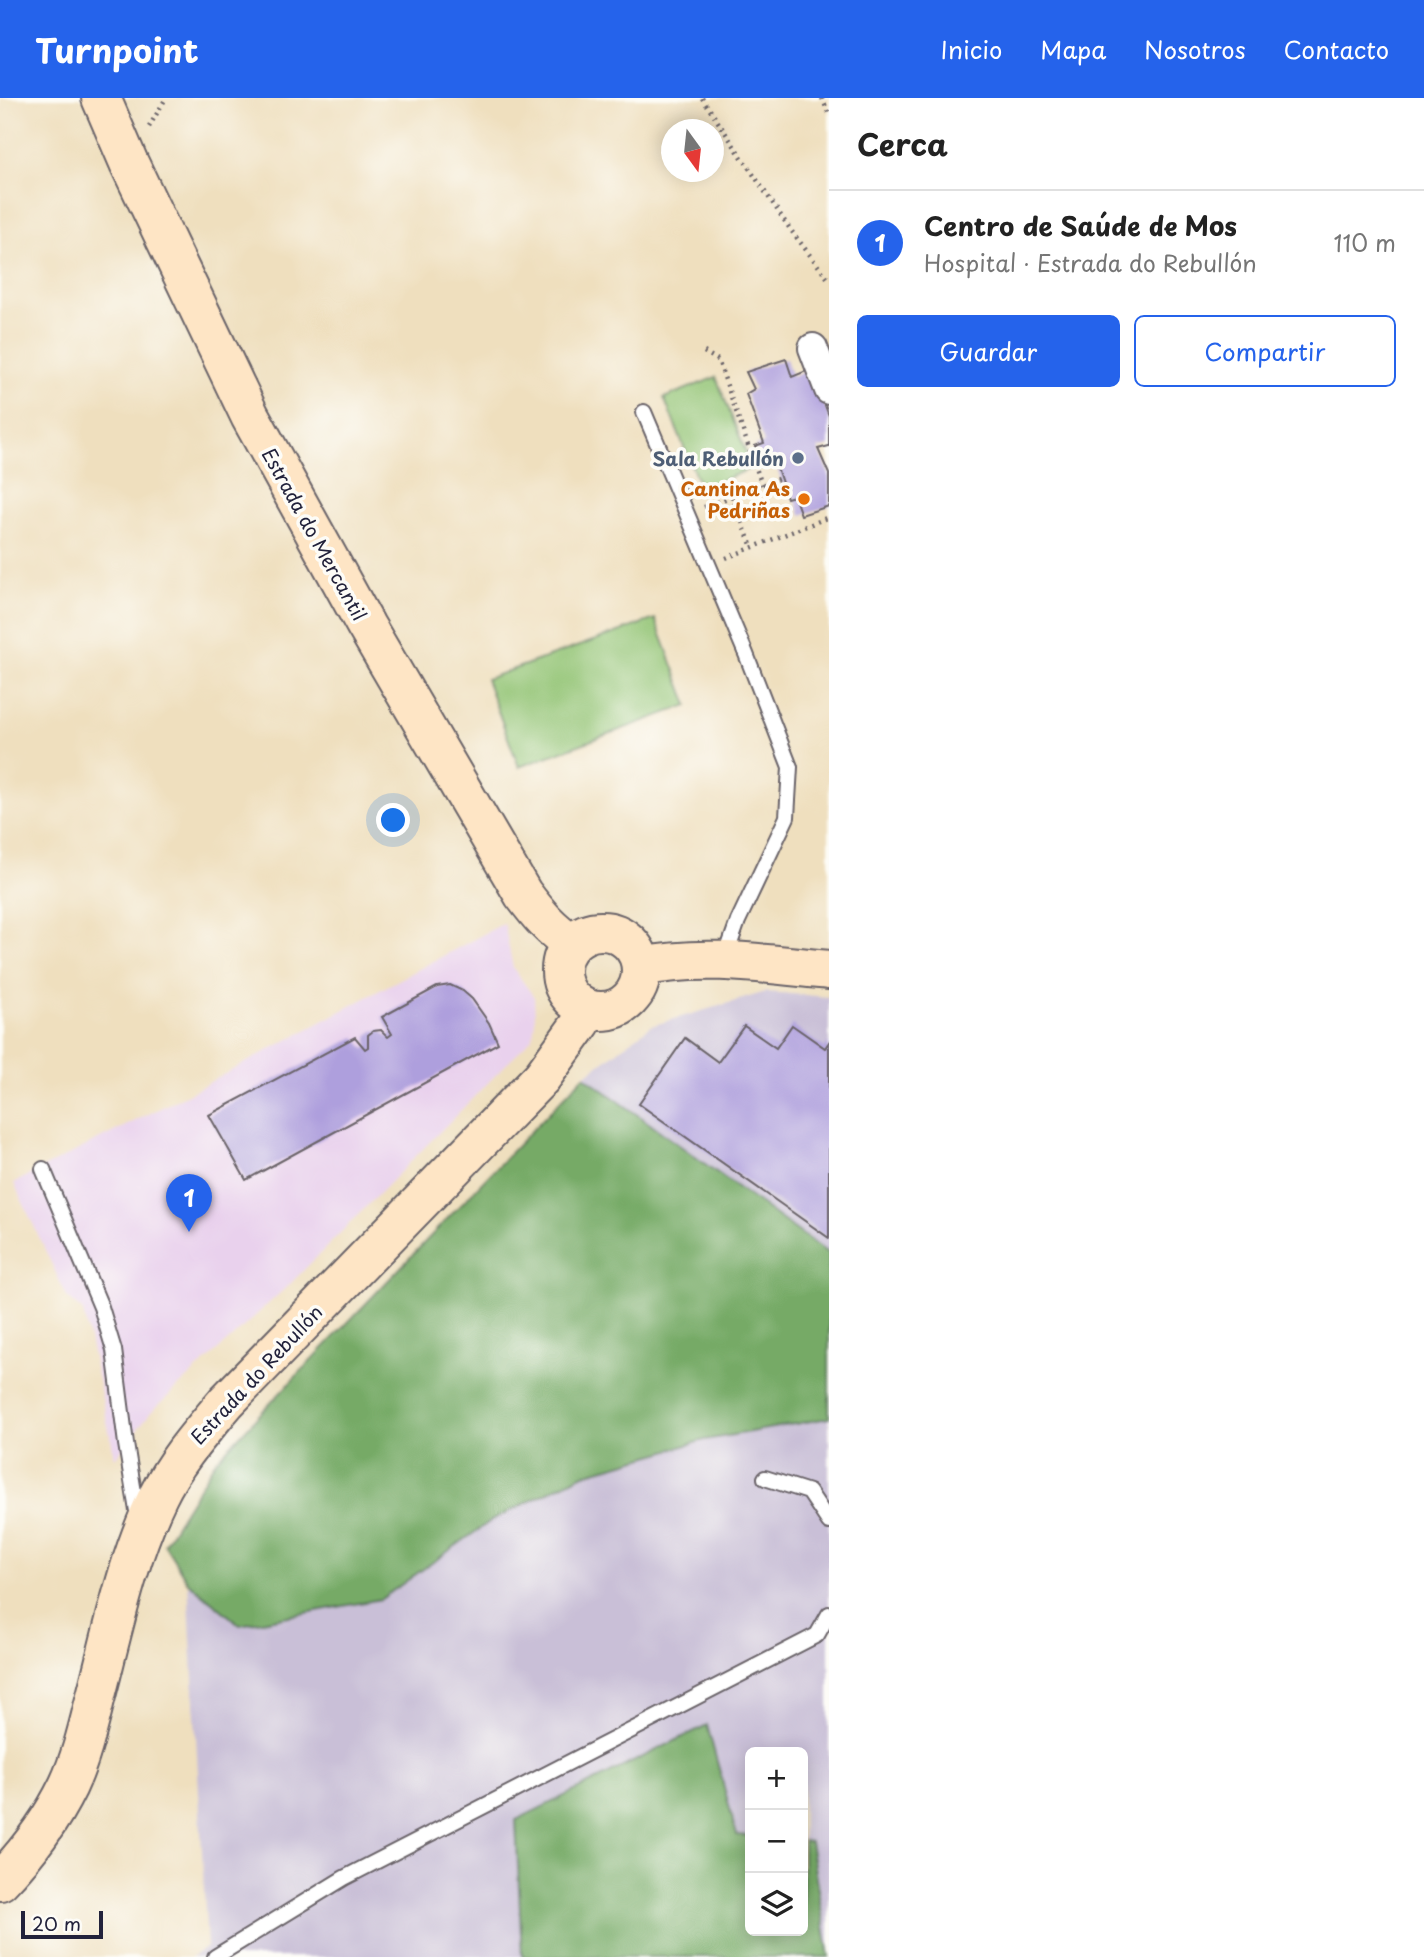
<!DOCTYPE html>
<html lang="es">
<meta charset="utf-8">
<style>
:root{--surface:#fff;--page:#f2f2f2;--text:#222;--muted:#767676;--line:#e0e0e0;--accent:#2563eb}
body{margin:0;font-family:"Playpen Sans",sans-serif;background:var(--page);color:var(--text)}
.controls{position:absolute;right:21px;bottom:21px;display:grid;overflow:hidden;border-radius:10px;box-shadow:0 4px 18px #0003}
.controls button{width:63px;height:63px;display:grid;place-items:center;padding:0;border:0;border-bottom:2px solid var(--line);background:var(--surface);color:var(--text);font:35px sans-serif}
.compass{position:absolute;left:661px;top:21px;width:63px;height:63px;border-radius:50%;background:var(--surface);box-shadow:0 4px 18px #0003;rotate:165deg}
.scale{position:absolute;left:21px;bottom:18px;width:82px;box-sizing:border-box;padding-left:7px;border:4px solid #22223b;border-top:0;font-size:19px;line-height:24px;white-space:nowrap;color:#22223b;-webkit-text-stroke:5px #fdfcf7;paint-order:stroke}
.you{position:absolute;left:394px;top:723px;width:24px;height:24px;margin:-18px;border:5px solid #fff;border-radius:50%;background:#1a73e8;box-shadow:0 0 0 10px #1a73e833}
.badge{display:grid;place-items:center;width:46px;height:46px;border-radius:50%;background:var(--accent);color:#fff;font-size:23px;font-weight:700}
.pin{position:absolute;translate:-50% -58px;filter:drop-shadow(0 2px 4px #0008)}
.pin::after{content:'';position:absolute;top:37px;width:24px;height:21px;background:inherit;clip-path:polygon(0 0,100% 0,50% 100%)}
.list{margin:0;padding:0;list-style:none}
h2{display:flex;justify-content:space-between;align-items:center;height:91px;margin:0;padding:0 28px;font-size:30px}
h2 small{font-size:23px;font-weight:400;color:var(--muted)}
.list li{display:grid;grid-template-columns:46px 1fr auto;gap:21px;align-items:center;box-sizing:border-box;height:105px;padding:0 28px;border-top:2px solid var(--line)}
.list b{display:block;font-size:26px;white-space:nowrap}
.list p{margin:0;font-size:23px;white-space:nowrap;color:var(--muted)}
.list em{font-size:23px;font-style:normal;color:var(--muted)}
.actions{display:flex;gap:14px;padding:21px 28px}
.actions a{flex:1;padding:16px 0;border:2px solid var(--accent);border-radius:10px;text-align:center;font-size:24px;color:var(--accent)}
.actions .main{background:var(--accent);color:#fff}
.icon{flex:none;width:38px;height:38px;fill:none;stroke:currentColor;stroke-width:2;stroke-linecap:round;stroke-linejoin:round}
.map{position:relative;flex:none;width:829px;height:1859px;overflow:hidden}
header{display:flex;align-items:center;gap:42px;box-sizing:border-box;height:98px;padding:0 35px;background:var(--accent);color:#fff}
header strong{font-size:33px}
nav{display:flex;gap:38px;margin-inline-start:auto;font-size:24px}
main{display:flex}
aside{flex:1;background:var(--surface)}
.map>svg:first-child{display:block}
.built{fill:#e9d1ed}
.industrial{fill:#c9bfd7;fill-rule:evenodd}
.green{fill:#93c474;stroke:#5a7358;stroke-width:2}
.forest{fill:#76aa66;stroke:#4c6650;stroke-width:2}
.building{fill:#ae9fdd}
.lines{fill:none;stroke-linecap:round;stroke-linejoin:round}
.lane-casing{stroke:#6a6469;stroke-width:18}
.street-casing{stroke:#6a6469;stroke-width:32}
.secondary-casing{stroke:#6a6469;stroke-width:42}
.path{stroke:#6a6469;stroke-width:4.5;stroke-dasharray:2 5;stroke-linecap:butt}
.lane{stroke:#fff;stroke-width:14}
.street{stroke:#fff;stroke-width:28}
.secondary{stroke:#fee5c5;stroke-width:38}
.service-dot{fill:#5c6f8a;stroke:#fdfcf7;stroke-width:2.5}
.food-dot{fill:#e8710a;stroke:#fdfcf7;stroke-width:2.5}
.labels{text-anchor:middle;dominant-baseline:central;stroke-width:7;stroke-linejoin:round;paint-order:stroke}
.service-label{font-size:19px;font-weight:bold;fill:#4e5e75;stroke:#fdfcf7;text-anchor:end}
.food-label{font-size:19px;font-weight:bold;fill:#c56008;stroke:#fdfcf7;text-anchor:end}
.street-label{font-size:19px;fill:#22223b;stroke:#fdfcf7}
</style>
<header>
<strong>Turnpoint</strong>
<nav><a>Inicio</a><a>Mapa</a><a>Nosotros</a><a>Contacto</a></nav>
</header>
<main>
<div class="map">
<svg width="829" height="1859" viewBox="0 0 829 1859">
<rect width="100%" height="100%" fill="#fdfcf7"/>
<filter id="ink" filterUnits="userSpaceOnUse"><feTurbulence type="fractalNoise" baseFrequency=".0143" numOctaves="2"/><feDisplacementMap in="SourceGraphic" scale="14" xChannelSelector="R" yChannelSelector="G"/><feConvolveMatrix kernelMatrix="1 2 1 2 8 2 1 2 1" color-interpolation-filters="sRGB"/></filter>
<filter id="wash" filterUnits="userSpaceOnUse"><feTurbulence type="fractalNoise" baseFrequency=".00686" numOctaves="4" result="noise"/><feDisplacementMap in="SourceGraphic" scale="28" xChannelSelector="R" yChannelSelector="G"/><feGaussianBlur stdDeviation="1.57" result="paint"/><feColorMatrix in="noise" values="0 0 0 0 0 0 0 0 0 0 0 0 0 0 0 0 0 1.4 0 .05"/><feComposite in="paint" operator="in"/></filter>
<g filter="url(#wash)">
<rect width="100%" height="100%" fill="#efdfbe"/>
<!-- built -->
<path class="built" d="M504,825L513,870L534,899L535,921L533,939L292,1184L151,1314L115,1360L83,1213L67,1199L14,1085L188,996Z"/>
<!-- industrial -->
<path class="industrial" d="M766,894L829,899V1156L584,978L651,928Z
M829,1320V1859H191L207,1849L188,1484L240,1527L380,1501L492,1422L584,1376L705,1342ZM750,1654H803V1833H750Z"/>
<!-- green -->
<path class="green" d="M716,279L752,370L701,391L664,300Z
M655,521L688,607L519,669L486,581Z"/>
<!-- forest -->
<path class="forest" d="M584,978L829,1156V1320L705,1342L584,1376L492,1422L381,1501L240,1527L188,1484L164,1446L216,1362Z
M707,1627L737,1737L750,1738V1833H803V1743L810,1744L829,1859H522L516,1722Z"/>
<g id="blocks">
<!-- building -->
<path class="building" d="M786,261L792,279L811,271L829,318V348L818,351L829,376V408L801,417L794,398L787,400L776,367L761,369L755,348L764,345L746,296L754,291L746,274Z
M450,887L463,893L472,901L489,925L498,945L246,1082L209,1017L355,939L365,951L368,949V937L373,933L381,932L388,939L392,936L382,919L437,889Z
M792,927L825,950L829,944V1140L639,1006L685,940L718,964L744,928L776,950Z"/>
</g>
</g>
<g filter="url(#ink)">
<use href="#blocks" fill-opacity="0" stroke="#6a6469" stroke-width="2"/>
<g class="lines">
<defs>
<path id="lane" d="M644,314L746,556L790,669L787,719L738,823L725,860
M43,1071L101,1209L114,1252L126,1346L138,1419
M765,1380L809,1394L829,1424
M215,1859L344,1780L817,1537L829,1516"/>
<path id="street" d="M813,250L829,292"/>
<path id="secondary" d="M101,0L129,65L250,318L366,528L523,796C538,816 551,832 572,845
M561 873a40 40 0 1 1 80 0a40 40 0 1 1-80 0Z
M641,869C703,856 766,866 829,872
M0,1783C27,1755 51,1723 68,1688C83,1656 90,1620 99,1586C115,1523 129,1457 158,1398C175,1363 201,1334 226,1304L542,979L581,925L587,911"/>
</defs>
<!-- lane casing -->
<use href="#lane" class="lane-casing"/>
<!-- street casing -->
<use href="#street" class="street-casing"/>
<!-- secondary casing -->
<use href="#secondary" class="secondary-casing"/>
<!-- path -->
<path class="path" d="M702,0L790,131L829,182
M822,0L829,16
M149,29L166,0
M704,254L718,262L762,387
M732,398L752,449
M704,409L780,380
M726,460L829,419"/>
<!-- lane -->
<use href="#lane" class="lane"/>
<!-- street -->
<use href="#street" class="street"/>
<!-- secondary -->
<use href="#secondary" class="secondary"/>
</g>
</g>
<!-- markers -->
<circle class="service-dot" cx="798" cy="360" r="7"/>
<circle class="food-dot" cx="804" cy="401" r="7"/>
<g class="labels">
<!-- service labels -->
<g class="service-label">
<text x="784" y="360">Sala Rebullón</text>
</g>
<!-- food labels -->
<g class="food-label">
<text x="790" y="390">Cantina As<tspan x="790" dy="22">Pedriñas</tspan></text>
</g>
<!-- street labels -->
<g class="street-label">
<text transform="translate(315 436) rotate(61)">Estrada do Mercantil</text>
<text transform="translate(256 1276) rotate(-47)">Estrada do Rebullón</text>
</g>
</g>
</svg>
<div class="controls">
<button>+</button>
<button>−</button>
<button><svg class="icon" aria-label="layers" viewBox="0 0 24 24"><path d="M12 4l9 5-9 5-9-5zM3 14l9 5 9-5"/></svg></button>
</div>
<svg class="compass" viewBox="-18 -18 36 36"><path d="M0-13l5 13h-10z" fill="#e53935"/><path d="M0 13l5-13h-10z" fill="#767676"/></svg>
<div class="scale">20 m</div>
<div class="you"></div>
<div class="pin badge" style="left:189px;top:1134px">1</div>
</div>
<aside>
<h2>Cerca<small></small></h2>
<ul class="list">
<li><span class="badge">1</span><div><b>Centro de Saúde de Mos</b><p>Hospital · Estrada do Rebullón</p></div><em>110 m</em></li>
</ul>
<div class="actions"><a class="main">Guardar</a><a>Compartir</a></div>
</aside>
</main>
